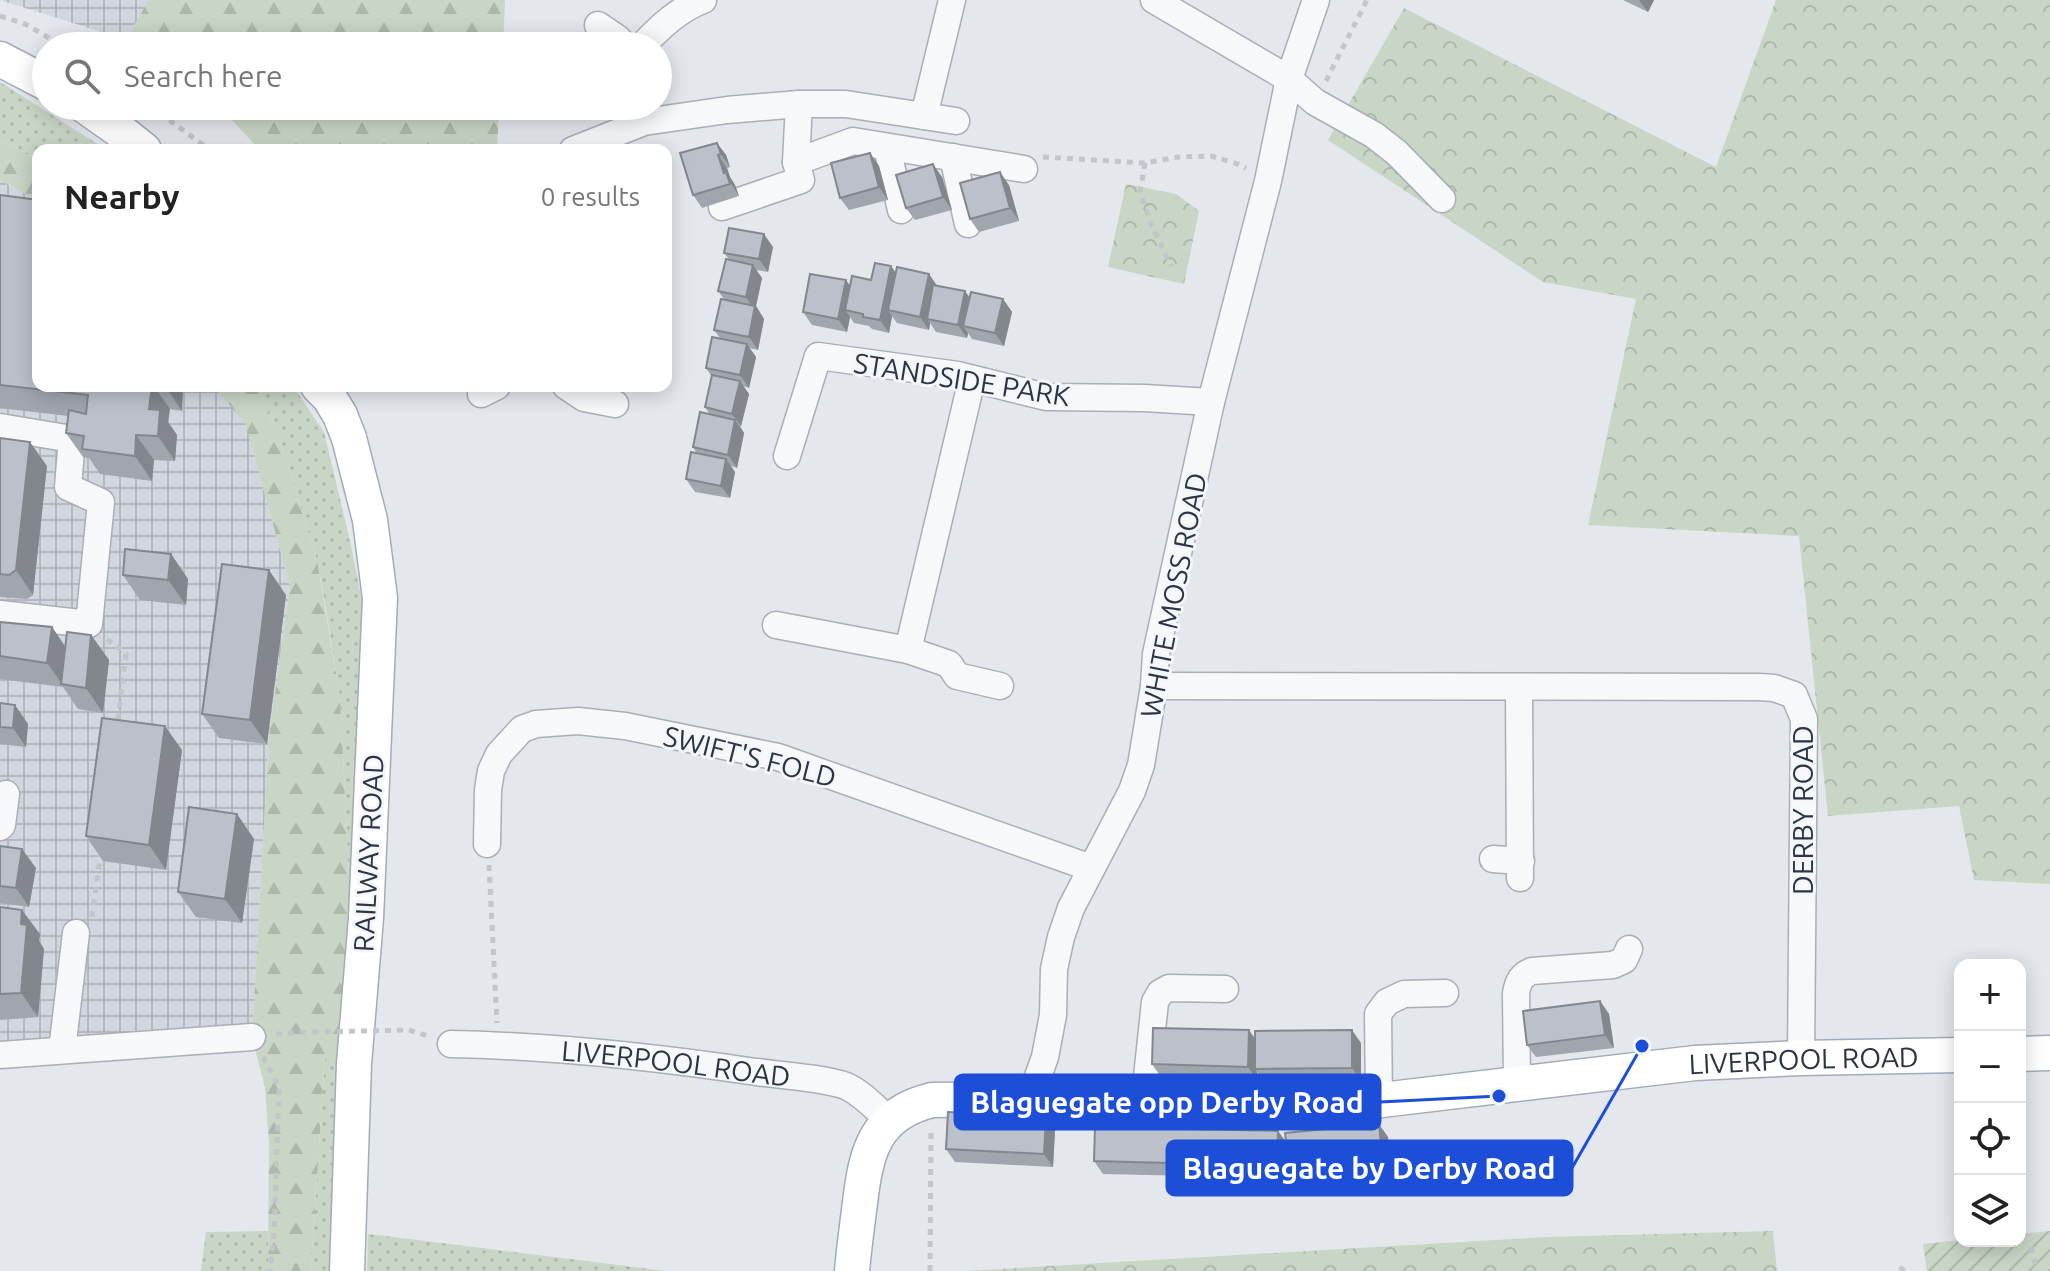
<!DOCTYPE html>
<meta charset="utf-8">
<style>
:root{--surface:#fff;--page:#f6f6f6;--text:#222;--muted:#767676;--line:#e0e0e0}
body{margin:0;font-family:Ubuntu,sans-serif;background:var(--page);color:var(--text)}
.controls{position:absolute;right:24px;bottom:24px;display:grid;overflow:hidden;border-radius:16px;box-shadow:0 4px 20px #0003}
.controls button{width:72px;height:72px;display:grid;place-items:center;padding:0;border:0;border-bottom:2px solid var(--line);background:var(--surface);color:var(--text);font:40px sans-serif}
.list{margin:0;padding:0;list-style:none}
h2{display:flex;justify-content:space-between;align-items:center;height:104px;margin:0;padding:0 32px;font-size:34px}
h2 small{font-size:26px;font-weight:400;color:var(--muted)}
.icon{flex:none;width:44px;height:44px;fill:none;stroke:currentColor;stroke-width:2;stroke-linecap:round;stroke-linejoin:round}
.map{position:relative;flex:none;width:2050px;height:1271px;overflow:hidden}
.search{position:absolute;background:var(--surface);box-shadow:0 4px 20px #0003;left:32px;top:32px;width:640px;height:88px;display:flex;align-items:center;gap:20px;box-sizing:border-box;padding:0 28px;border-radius:44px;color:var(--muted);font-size:30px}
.panel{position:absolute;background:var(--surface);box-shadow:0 4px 20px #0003;left:32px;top:144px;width:640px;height:248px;border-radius:16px}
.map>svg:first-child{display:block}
.industrial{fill:url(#industrial-grid)}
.grass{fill:url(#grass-dots)}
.forest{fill:url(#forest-firs)}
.park{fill:url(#park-crowns)}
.garden{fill:url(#garden-furrows)}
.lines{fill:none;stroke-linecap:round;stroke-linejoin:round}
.minor-casing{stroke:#a9aeb7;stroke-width:29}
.major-casing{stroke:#a3abb8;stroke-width:37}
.path{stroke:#c2c5cb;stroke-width:5;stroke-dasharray:6 6;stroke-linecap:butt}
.minor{stroke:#f7f8fa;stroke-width:26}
.major{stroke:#fff;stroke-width:34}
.path-bridge{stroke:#c2c5cb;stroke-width:5;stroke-dasharray:6 6;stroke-linecap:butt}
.wall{fill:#a1a5ae}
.shaded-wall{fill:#83868d}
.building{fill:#bbc0ca;stroke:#83868d;stroke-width:2}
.labels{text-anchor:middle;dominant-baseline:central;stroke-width:6;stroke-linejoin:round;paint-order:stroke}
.street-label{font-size:28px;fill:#2b3445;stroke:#f4f6f9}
.leader{fill:none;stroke:#1d4ed8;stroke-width:3}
.callout-dot{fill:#1d4ed8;stroke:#f4f6f9;stroke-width:3}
.callout{fill:#1d4ed8;stroke:#1d4ed8;stroke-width:3}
.callout-label{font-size:30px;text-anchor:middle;font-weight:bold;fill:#fff}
</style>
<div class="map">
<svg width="2050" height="1271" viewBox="0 0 2050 1271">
<defs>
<pattern id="industrial-grid" width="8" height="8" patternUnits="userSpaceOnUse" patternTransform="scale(2)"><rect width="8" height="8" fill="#d2d6de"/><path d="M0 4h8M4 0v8" fill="none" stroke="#b4b8c0"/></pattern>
<pattern id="grass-dots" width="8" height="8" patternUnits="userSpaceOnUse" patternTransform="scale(2)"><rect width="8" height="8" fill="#c9d6c5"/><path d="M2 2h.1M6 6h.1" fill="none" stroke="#adb8ab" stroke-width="1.8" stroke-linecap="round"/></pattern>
<pattern id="forest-firs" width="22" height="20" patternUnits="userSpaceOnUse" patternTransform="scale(2)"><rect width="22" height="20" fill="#c9d6c5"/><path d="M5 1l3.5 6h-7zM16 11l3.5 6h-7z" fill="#adb8ab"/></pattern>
<pattern id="park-crowns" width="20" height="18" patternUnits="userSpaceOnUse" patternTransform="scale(2)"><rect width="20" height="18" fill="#c9d6c5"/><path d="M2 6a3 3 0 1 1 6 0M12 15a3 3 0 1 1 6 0" fill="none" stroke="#adb8ab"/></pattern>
<pattern id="garden-furrows" width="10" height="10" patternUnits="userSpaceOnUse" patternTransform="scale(2)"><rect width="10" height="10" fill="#c9d6c5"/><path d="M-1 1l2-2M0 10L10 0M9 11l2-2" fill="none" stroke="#adb8ab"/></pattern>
</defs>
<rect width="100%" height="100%" fill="#e4e7ec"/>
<!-- industrial -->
<path class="industrial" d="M0,0H148L127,40Z
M0,180L38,201V386H214L246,424L290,586L269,736L252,1037L0,1055Z"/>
<!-- grass -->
<path class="grass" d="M0,82L107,150H38V158L0,140Z
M254,386H289L295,389L324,432L350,541L368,631L350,898L340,697L326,609L317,560L281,445L265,402Z
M325,1056L354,1064L333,1271H311Z
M268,1231V1271H201L206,1232Z
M368,1234H369L666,1271H367Z"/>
<!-- forest -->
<path class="forest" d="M148,0H505L503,46H140L127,40Z
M219,106H499L497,150H262L257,147Z
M0,140L38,158V201L0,180Z
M214,386H254L265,402L281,445L317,560L340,697L350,898L354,1064L325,1057L311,1271H268L269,1144L265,1088L252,1037L269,736L290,586L246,425Z"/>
<!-- park -->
<path class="park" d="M1776,0H2050V884L1974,880L1959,806L1828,816L1799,536L1588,525L1636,299L1543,282L1328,140L1404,8L1716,167Z
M1126,184L1176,194L1199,211L1184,284L1108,267Z
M1773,1231L1777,1271H965L1546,1237Z"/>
<!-- garden -->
<path class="garden" d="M2050,1231V1271H1927L1923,1244L1960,1240L2020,1241V1234Z"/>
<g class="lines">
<defs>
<g id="minor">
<path d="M1154,0L1289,79L1315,102L1374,135L1397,153L1442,199"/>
<path d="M598,25L617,38L625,46"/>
<path d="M642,46C660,27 679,9 703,0"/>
<path d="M924,116L952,0"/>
<path d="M887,147L901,210"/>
<path d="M573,150L644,122L727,110L799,104H846L956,121"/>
<path d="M953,157L968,224"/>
<path d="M796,162L853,141L1024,169"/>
<path d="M722,207L801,180L796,162L799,104"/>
<path d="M566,386L584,398L615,404"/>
<path d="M481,394L497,386"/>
<path d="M0,427L72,439L68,487L101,502L89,624L0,614"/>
<path d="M787,456L818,356L958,375L1046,397L1144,398L1211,402"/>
<path d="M776,625L908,650L972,379"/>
<path d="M908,650L949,664L957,676L1000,686"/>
<path d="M1154,686L1759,687L1774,688L1794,695L1804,719L1801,1058"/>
<path d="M1519,687L1520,878"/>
<path d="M0,827L2,825L6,794"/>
<path d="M487,844L488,790L491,771L499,754L522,729L536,724L578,721L625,726L778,757L1091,868"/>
<path d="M1493,859L1521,861"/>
<path id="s1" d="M451,1044C553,1046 655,1057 756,1072C780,1075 824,1078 846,1086C862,1093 876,1109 889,1120"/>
<path d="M62,1050L76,933"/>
<path d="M0,1055L252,1037"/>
<path d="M1517,1084L1516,993C1518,982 1521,975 1532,971L1613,965L1624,960L1629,949"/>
<path d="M1030,1099L1045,1057L1053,1015L1054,969L1061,937L1071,908L1132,791L1141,765L1154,686L1156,654L1211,402L1268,181L1289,79L1316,0"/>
<path d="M1379,1100L1378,1014L1387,1002L1404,994L1445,993"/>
<path d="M1144,1105L1155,1002L1160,993L1169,988L1225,989"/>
</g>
<g id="major">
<path d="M0,59L46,83"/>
<path d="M85,106L119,130L144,150"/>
<path d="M318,386L329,397L340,415L349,438L370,520L380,598L366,918L354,1064L347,1271"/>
<path d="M2020,1054L2050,1053"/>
<path id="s2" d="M852,1271C854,1248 857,1226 860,1203C866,1151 875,1114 932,1100L1030,1099L1252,1111L1348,1104L1695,1063L1801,1058L1960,1055"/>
</g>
</defs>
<!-- minor casing -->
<use href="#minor" class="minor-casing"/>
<!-- major casing -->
<use href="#major" class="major-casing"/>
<!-- path -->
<path class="path" d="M0,16L25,24L63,46
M1326,81L1367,0
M150,106L210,150
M1043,157L1145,163L1178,157L1211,156L1238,164L1246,168
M1145,163L1140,192L1151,224L1171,266
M107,639L126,654L117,727
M489,865L497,1023
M92,917L101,852
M409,1030L428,1036
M276,1034L313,1032
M263,1057L279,1087L274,1236L270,1271
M2031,1247L2037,1271
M1900,1267L1904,1271
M930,1271L931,1128"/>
<!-- minor -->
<use href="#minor" class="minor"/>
<!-- major -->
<use href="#major" class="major"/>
<!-- path-bridge -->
<path class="path-bridge" d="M313,1032L409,1030"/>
</g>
<!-- wall -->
<path class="wall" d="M1623,0H1654L1648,12Z
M717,143L726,155L730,167L727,168L730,177L735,185L739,196L702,208L693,195Z
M870,153L879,166L888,200L849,210L840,198Z
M942,177L952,210L915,220L906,208Z
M1009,185L1019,221L979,232L970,219Z
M0,195L38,386H183L182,411L170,409L168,422L177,435L175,461L154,460L152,481L100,474L89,458L83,457L66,433L68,416L0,408Z
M773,247L768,272L756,270L762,278L756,306L764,319L758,350L749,348L756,357L749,388L743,386L749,394L741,426H740L744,433L737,468L731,466L735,472L730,498L695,492L686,479L697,454L693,447L710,415L705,407L712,377L706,368L720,338L714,330L724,299L718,291L729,259L724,253Z
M896,273L936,285L970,298L1003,299L1012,312L1004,346L972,339L968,333L967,338L936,332L930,323L929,330L897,323L892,316L889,333L872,329L869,326L854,323L850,317L847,332L812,325L803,312L850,286Z
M0,438L47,466L33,595L27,599L0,597Z
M171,554L188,579L186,605L140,600L123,575Z
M286,595L267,744L219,738L202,714Z
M0,622L52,627L65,647L91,635L109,660L103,713L78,709L63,687L0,679Z
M0,703L28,724L26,747L0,744Z
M182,750L166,870L103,861L86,836Z
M237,814L254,839L242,923L196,917L178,892Z
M0,846L36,868L29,907L0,903Z
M0,907L40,934L39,941L44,949L38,1017L0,1020Z
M1600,1001L1609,1014L1614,1048L1536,1057L1527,1045Z
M1255,1039L1361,1043V1081L1264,1082L1257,1072V1080L1161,1077L1152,1064Z
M1046,1117L1055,1130L1053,1167L955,1162L946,1149Z
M1278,1131L1287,1143L1388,1137L1391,1168L1298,1178L1289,1165L1287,1147L1286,1178L1103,1174L1094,1161Z"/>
<!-- shaded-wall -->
<path class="shaded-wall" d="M1639,0H1654L1648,12Z
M717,143L726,155L730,167L721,154Z
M870,153L879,166L888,200L879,187Z
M718,155L727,168L730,177L735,185L739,196L724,173Z
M933,164L942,177L952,210L943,197Z
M1000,172L1009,185L1019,221L1010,208Z
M764,234L773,247L768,272L759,259Z
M753,265L762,278L756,306L764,319L758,350L749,337L754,310L746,297Z
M891,266L900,279L888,310L892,316L889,333L880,320Z
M929,274L938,287L927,319L930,323L929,330L920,317Z
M846,280L855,293L845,310L850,317L847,332L838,319Z
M965,291L974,304L963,326L968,333L967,338L958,325Z
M1003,299L1012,312L1004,346L995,333Z
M747,344L756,357L749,388L740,375Z
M740,381L749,394L741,426L732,414Z
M152,386H154L170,409L168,422L177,435L175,461L158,436L149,409Z
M165,386H183L182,411Z
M735,420L744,433L737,468L728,455Z
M136,435L154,460L152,481L135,456Z
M30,442L47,466L33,595L16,570Z
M726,459L735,472L730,498L721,486Z
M171,554L188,579L186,605L168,580Z
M269,570L286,595L267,744L250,720Z
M52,627L69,652L62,684L47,663Z
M91,635L109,660L103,713L86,688Z
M15,705L28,724L26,747L13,728Z
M165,726L182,750L166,870L149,845Z
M237,814L254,839L242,923L225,899Z
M22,849L36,868L29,907L16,888Z
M22,910L40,934L39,941L44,949L38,1017L21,993V924Z
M1600,1001L1609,1014L1614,1048L1605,1035Z
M1249,1030L1258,1043L1255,1069L1257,1072V1080L1248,1067Z
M1352,1030L1361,1043V1081L1352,1068Z
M1046,1117L1055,1130L1053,1167L1044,1154Z
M1379,1124L1388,1137L1391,1168L1382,1156Z
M1278,1131L1287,1144L1286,1178L1277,1166Z"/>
<!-- building -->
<path class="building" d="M717,143L721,154L718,155L724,173L726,172L730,184L693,195L680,153Z
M870,153L879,187L840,198L831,163Z
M933,164L943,197L906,208L896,175Z
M1000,172L1010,208L970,219L960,183Z
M0,195L38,200V386H152L149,409L160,410L158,436L136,435L135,456L82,449L84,436L66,433L69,410L86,414L88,395L0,385Z
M729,228L764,234L759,259L724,253Z
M726,259L753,265L746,297L718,291Z
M875,263L891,266L880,320L863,317V314L845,310L852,276L871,280Z
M897,267L929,274L920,317L888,310Z
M810,274L846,280L838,319L803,312Z
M933,285L965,291L958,325L927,319Z
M971,292L1003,299L995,333L963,326Z
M721,299L755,306L749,337L714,330Z
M712,337L747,344L740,375L706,368Z
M712,375L740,381L732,414L705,407Z
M700,412L735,420L728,455L693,447Z
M0,438L30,442L16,570L9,575L0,574Z
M691,452L726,459L721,486L686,479Z
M125,549L171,554L168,580L123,575Z
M222,564L269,570L250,720L202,714Z
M0,622L52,627L47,663L0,656Z
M67,632L91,635L86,688L61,684Z
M0,703L15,705L13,728L0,727Z
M102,718L165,726L149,845L86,836Z
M189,807L237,814L225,899L178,892Z
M0,846L22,849L16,888L0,886Z
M0,907L22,910L21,924L27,925L21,993L0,994Z
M1600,1001L1605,1035L1527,1045L1523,1011Z
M1153,1028L1249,1030L1248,1067L1152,1064Z
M1352,1030V1068L1255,1069V1031Z
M948,1112L1046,1117L1044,1154L946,1149Z
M1379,1124L1382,1156L1289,1165L1285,1133Z
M1095,1127L1278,1131L1277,1166L1094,1161Z"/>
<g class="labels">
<!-- street labels -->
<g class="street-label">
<text transform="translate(962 379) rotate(9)">STANDSIDE PARK</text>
<text transform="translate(1173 595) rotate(-79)">WHITE MOSS ROAD</text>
<text transform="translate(750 756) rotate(14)">SWIFT'S FOLD</text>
<text transform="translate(1802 810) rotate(-90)">DERBY ROAD</text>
<text transform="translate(368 853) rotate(-87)">RAILWAY ROAD</text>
<text stroke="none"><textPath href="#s2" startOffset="1080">LIVERPOOL ROAD</textPath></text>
<text stroke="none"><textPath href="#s1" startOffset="226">LIVERPOOL ROAD</textPath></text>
</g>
</g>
<!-- callouts -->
<path class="leader" d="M1499 1096L1380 1102M1642 1046L1572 1168"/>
<g class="callout-dot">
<circle cx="1499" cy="1096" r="8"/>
<circle cx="1642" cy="1046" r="8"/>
</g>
<g class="callout">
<rect x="955" y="1075" width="425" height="54" rx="8"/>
<rect x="1167" y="1141" width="405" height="54" rx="8"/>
</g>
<g class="callout-label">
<text x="1167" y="1113">Blaguegate opp Derby Road</text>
<text x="1369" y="1179">Blaguegate by Derby Road</text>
</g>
</svg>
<div class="controls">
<button>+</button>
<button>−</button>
<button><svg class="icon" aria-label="locate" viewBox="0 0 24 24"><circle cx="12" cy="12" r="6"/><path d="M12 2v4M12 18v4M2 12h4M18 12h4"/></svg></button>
<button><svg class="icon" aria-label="layers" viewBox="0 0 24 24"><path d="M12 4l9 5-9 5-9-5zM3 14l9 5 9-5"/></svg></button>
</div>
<div class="search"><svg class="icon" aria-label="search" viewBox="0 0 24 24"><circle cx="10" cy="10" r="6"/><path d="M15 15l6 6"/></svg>Search here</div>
<section class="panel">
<h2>Nearby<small>0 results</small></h2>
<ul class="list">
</ul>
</section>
</div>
